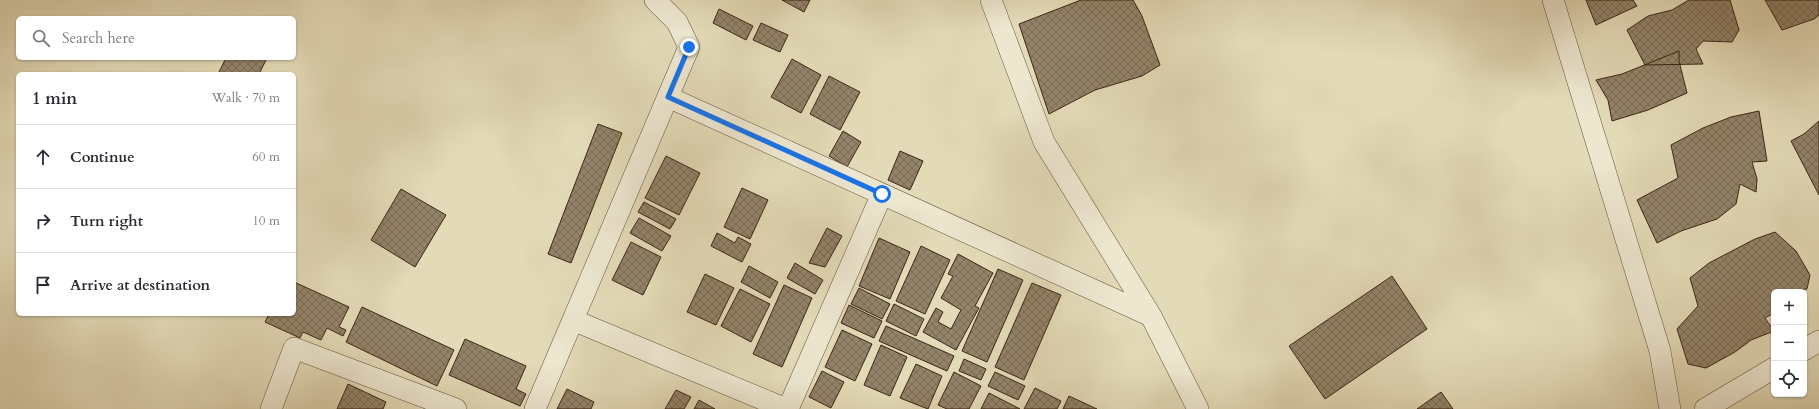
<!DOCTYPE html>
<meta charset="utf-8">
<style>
:root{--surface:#fff;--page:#f7f7f7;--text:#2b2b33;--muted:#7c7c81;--line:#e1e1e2}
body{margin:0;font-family:Cardo,serif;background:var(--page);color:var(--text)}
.controls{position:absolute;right:12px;bottom:12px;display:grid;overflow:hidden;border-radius:6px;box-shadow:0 1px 3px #0004}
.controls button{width:36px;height:36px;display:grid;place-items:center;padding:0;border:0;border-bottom:1px solid var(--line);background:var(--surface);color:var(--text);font:20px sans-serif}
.stop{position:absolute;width:12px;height:12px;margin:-9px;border:3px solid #1a73e8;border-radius:50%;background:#fff}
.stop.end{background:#1a73e8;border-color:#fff;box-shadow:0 1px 4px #0008}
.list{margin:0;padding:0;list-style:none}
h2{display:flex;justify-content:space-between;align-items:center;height:52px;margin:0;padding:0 16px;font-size:17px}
h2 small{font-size:13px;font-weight:400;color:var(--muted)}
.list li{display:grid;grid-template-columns:26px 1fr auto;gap:12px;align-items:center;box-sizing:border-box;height:64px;padding:0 16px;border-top:1px solid var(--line)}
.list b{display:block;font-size:15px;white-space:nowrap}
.list em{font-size:13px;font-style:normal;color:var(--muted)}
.icon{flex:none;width:22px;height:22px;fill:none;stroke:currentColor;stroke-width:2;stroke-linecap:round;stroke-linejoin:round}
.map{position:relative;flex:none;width:1819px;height:409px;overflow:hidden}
.search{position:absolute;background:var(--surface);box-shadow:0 1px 3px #0004;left:16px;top:16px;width:280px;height:44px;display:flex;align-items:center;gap:10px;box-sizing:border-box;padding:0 14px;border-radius:6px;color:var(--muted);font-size:15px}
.panel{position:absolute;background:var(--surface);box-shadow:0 1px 3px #0004;left:16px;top:72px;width:280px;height:244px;border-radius:6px}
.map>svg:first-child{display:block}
.building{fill:url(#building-cross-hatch);stroke:#3c2515}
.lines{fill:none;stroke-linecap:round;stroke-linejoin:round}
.minor-casing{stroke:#66523e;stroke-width:22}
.minor{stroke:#ede7d0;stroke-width:21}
.route{stroke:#1a73e8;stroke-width:5}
</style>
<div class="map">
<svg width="1819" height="409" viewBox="0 0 1819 409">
<defs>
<pattern id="building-cross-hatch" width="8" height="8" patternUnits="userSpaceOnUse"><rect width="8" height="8" fill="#938369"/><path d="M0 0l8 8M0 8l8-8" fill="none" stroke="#796b55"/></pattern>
</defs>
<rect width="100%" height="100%" fill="#e3dab7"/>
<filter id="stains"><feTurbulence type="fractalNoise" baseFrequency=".005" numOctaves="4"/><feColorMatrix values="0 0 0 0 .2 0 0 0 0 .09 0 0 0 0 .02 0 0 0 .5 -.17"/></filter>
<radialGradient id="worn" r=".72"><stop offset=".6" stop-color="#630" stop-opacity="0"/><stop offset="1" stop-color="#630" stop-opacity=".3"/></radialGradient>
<!-- building -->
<path class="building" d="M782,0H810L804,12Z
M1081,0H1133L1142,16L1160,65L1142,76L1095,90L1049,114L1019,24Z
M1586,0H1633L1637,6L1596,25Z
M1689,0H1730L1739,30L1732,42L1703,41L1696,49L1703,64L1645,65L1627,30L1648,16L1672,10Z
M1765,0H1819V15L1814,19L1782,30Z
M719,9L753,26L746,40L713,23Z
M761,23L788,35L780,52L753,40Z
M1679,51V61L1687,93L1648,110L1612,121L1608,100L1596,80L1622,74Z
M226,58H267L259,74H218Z
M792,59L821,75L801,113L771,97Z
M829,76L860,92L840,130L810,114Z
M1759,111L1767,161L1752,162L1757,179L1756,192L1740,184L1736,204L1717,219L1681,231L1657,243L1637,200L1678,178L1671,145L1703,128L1731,117Z
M1819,121V195L1791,141L1804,134Z
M598,124L622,133L571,263L548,254Z
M843,131L861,142L847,167L829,156Z
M900,151L923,161L910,190L888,180Z
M666,156L700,173L679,215L645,198Z
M742,188L768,200L750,239L724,227Z
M401,189L446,215L415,267L371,240Z
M644,202L676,219L670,229L638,212Z
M639,218L671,236L662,251L630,233Z
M827,228L842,236L825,267L809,263Z
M1775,232L1796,251L1810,275L1807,289L1774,292V313L1765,318L1774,331L1751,340L1735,352L1706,368L1688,364L1677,329L1698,306L1690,278L1709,263L1755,239Z
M717,233L735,243L738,237L751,244L742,262L711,246Z
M879,238L910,252L890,299L859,286Z
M631,242L661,257L643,295L612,280Z
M921,246L950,260L925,314L896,301Z
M958,254L993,273L975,306L979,308L956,350L923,332L936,308L943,312L938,322L951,329L961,310L941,298L953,276L948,274Z
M795,263L823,280L815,294L787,278Z
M749,266L778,282L770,298L741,282Z
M998,269L1023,280L987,362L962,351Z
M705,274L734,288L716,325L687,312Z
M1392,276L1427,329L1325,399L1289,346Z
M294,282L349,307L339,327L346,330L343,336L327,328L321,340L303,332L300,338L265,322L269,314H294Z
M1032,283L1061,295L1024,380L995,367Z
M784,285L812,298L782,367L753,354Z
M859,288L890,304L882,319L851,304Z
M740,289L770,304L751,342L721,326Z
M894,304L924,319L916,336L886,321Z
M849,305L882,321L874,338L841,323Z
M362,307L454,350L437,386L346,342Z
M886,326L954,356L947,371L879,341Z
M842,330L872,344L855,381L825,367Z
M465,339L526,366L516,389L526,394L520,406L449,375Z
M881,345L907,357L890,396L864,385Z
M964,359L986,369L981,380L959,371Z
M916,364L942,376L928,409L900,398Z
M822,371L844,382L831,408L809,397Z
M954,372L981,386L969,409H947L938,405Z
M995,372L1025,386L1018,400L988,386Z
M348,384L386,402L383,409H337Z
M1035,388L1061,401L1057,409H1024Z
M567,389L594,402L591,409H557Z
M676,390L691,397L684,409H665Z
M1441,392L1453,409H1417Z
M989,393L1020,409H981Z
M1069,396L1097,409H1063Z
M699,400L715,409H694Z"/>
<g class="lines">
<defs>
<path id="minor" d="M991,0L1044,142L1151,316L1198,409
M1553,0L1660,351L1670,409
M668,97L1151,316
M573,320L786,409
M1804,350L1819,341
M271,409L294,348L456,409
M535,409L689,47L677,22L655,0
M788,409L882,194
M1705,409L1774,368"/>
</defs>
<!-- minor casing -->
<use href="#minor" class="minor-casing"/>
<!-- minor -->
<use href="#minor" class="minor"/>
</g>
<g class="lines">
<!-- route -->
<path class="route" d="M689,47L668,97L882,194"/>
</g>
<rect width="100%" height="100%" filter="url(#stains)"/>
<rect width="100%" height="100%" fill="url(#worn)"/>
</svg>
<div class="controls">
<button>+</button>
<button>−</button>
<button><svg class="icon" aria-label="locate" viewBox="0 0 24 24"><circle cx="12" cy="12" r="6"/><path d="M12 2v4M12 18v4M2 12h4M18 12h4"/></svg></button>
</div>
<div class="stop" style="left:882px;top:194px"></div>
<div class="stop end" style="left:689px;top:47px"></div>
<div class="search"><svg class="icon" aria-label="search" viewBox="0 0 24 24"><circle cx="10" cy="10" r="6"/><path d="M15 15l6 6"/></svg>Search here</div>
<section class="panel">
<h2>1 min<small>Walk · 70 m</small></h2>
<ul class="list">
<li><svg class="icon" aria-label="ahead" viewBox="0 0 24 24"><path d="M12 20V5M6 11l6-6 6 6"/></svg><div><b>Continue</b></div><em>60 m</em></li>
<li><svg class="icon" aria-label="right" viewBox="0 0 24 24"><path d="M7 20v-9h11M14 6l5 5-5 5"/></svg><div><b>Turn right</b></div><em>10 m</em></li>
<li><svg class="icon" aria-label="arrive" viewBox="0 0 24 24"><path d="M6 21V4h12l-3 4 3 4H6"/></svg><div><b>Arrive at destination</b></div></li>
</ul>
</section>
</div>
